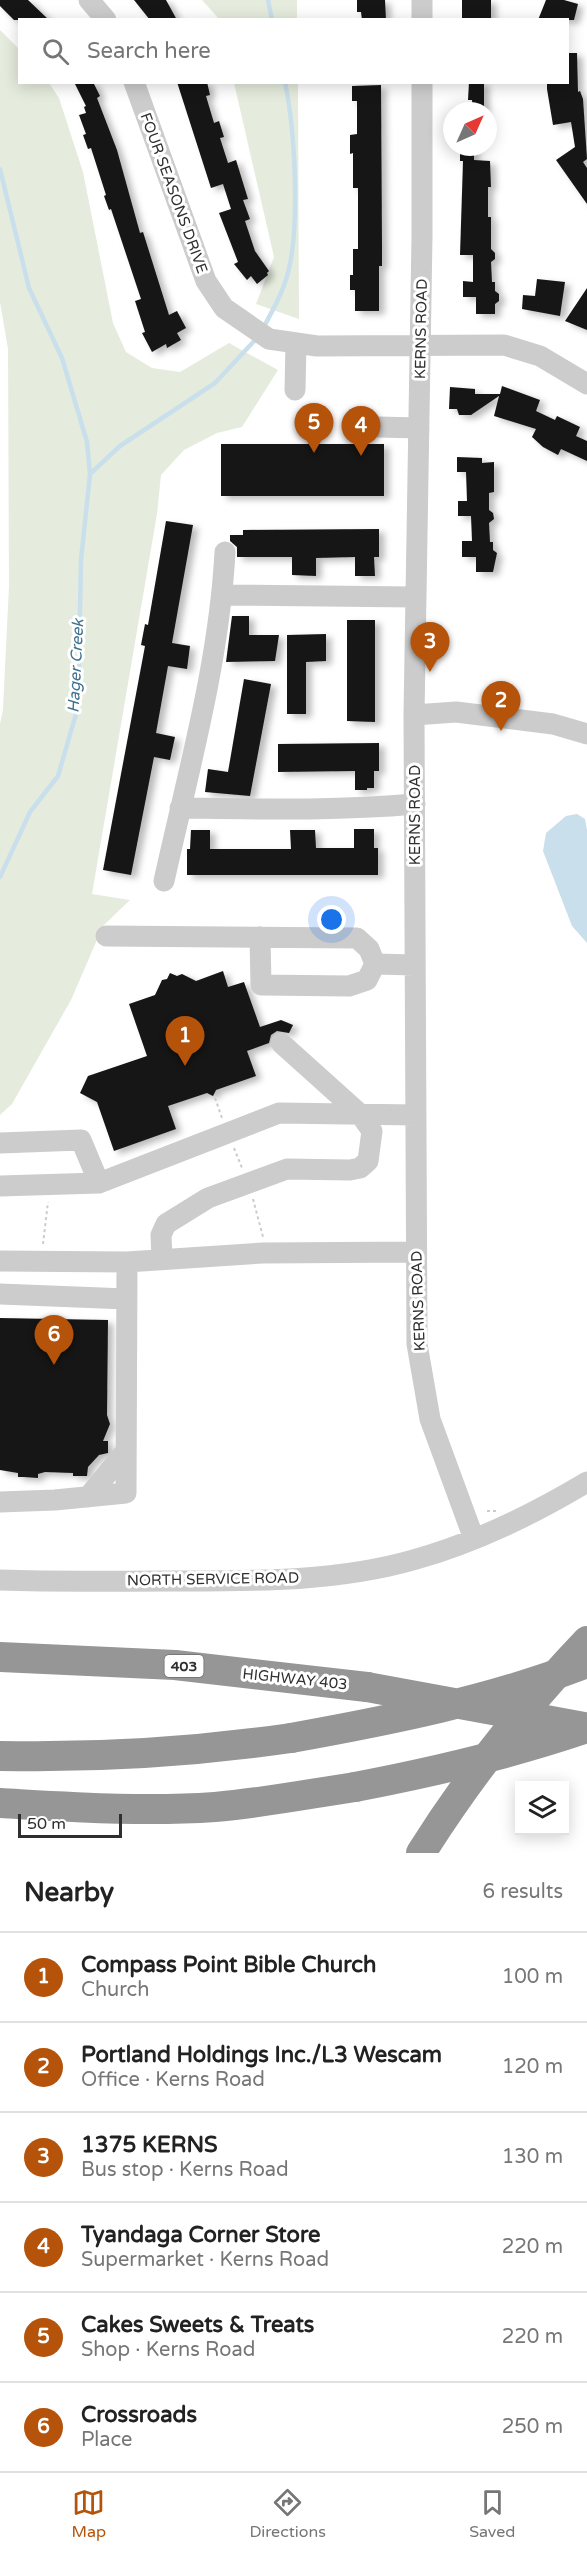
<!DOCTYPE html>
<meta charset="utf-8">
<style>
:root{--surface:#fff;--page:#f6f6f6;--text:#222;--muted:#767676;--line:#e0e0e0;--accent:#b45309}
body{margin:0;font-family:"Varela Round",sans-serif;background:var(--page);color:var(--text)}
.controls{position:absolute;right:18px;bottom:18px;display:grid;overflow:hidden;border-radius:0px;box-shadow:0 3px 15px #0003}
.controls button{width:54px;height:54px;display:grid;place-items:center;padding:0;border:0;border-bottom:2px solid var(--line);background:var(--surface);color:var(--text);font:30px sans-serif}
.compass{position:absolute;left:443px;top:102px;width:54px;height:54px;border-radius:50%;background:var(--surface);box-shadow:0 3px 15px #0003;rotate:45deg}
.scale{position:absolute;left:18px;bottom:15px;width:104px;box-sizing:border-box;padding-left:6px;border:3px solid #2f2f2f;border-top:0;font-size:16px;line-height:21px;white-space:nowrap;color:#2f2f2f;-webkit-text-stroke:4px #fff;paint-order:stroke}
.you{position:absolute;left:332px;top:920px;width:21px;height:21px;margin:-15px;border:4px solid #fff;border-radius:50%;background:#1a73e8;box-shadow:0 0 0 9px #1a73e833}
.badge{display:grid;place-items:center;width:39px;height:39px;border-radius:50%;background:var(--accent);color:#fff;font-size:20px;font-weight:700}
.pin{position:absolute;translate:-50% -50px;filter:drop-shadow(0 2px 3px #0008)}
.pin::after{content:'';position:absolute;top:32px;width:21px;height:18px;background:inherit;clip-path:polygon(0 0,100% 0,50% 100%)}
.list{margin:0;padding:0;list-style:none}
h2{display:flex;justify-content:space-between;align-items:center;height:78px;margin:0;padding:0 24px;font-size:26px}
h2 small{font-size:20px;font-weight:400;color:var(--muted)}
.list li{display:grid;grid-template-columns:39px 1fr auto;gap:18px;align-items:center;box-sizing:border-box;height:90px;padding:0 24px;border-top:2px solid var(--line)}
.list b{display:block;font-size:22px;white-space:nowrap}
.list p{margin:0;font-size:20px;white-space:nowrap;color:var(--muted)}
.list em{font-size:20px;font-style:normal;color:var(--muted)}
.icon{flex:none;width:33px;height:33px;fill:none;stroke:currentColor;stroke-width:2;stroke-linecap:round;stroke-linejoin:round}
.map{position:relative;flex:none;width:587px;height:1853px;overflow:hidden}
.search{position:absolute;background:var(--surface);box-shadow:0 3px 15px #0003;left:18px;right:18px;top:18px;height:66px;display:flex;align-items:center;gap:15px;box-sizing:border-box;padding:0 21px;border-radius:0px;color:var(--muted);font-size:22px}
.sheet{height:618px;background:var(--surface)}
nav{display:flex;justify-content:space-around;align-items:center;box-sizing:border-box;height:84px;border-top:2px solid var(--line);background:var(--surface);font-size:16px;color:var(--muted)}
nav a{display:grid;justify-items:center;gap:3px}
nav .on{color:var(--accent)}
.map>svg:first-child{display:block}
.green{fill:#e5ecdd}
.water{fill:#c9dfeb}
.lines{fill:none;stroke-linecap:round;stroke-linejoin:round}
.stream{stroke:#c9dfeb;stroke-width:4.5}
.building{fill:#161616;filter:url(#shadow)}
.path{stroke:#ccc;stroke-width:2;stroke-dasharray:3 3;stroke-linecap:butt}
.minor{stroke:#ccc;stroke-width:21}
.highway{stroke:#969696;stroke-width:30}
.highway-bridge{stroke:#969696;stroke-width:30}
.labels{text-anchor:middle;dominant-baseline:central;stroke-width:6;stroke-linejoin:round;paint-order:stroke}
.shield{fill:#fff;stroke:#6d6d6d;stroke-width:1.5}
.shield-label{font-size:14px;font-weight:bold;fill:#2f2f2f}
.street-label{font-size:15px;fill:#2f2f2f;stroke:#fff}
.water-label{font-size:16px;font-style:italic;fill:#3e728f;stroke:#fff}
</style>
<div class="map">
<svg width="587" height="1853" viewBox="0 0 587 1853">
<defs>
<filter id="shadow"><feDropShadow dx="5.5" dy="3.5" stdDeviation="3" flood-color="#0004"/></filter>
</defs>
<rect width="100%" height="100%" fill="#fff"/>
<!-- green -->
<path class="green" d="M202,0H297V19H219Z
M0,30L19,49L20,82L49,83L59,98L83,172L113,323L126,352L152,368L180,372L229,343L278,370L242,427L217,433L184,450L161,475L157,514L92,894L130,900L103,926L71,1000L12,1104L0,1115V724L3,709L9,586L8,349L0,302Z
M234,83H298L299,319L256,304L274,257Z"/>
<!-- water -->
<path class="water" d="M577,814L585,819L587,830V943L572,926L543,851L546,833L566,816Z"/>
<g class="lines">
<!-- stream -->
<path class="stream" d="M268,0L272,20
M0,169L29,288L62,358L87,442L90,474L81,560L78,707L58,776L30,812L0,877
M266,323C272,311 280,298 284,285C302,240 295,131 285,82
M90,474L120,446L215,383L257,338"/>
</g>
<!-- building -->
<path class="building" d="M0,0H28L49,20H14L0,6Z
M134,0H166L177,20H150Z
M357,0H385L386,20H362L361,12H357Z
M462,0H491V20H462Z
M546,0H564L578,4L574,20H538Z
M567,53H577L578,92L580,91L583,99L587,159L583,162L587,168V204L556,160L575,147L571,122L553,125L547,89V82H567Z
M74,82H93L100,96L97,98L117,150L140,233L143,232L169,315L177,311L186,328L177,333L181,340L167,348L166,344L152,352L142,333L145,332L135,301L141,299L111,209L109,210L104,196L106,195L91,148L88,149L83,135L86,134L79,115L86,113L84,107L86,106Z
M177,82H207L210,95L206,96L214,123L219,121L224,137L220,138L228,163L236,160L248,199L243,200L250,219L245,221L255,251L269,271L267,273L268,275L257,284L251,276L247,280L234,264L238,262L219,213L231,209L223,184L211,188Z
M469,82H484V111H473L472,100H468Z
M381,85L382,247V266H379V311H355V290H350V275H353V249H358V188H353V153L350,154V135L357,134V101H352V86Z
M460,148H474V160L490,161L491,187H488V217H491V249L495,253V259L491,262L492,282H495V291L499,294V301L495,304V314H476V297H463V281L473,282V255H460L463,161H460Z
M537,279L565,282L560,316L522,309L523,295L535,296Z
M587,288V330L565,321Z
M502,386L540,400L536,411L555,420L557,416L580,427L576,436L587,441V461L561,449L558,455L543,447L532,437L536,429L494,416L499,396L471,415H459L457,409H449L450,387L475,389V394H500Z
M221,444H384V496H221Z
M457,457L482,458V463L494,462V492L489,493V510L493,513L494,519L489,523L490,542H493V550L497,553L493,572H476V557H462V541H472L471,516H458V501H467L466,472H457Z
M166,521L193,525L172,643L190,646L187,669L168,666L156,733L175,737L170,760L154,757L131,875L103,870L145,646L141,645L145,624L148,625Z
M379,529V557H374L375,576H355V557L316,558V576L292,575V557H237V547L230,541V535H243V530Z
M232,616H249V635H279L275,661L226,662Z
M347,620H375V722L347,721Z
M326,634V661L306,662V714H287V635Z
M244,679L271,684L250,796L205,792L208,769L228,772Z
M379,743V771H374V788H367V790H355V771L278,772V744Z
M354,829H374V848H378V875H187V849H190L191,830H210V849H291L290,830H315L316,848H354Z
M223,971L228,987L244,982L260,1027L281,1020L293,1025L289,1033L277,1031L271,1035L269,1043L247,1051L256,1076L216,1090L213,1096L207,1093L168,1106L176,1129L114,1151L97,1102L80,1093L88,1076L147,1056L129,1004L155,995L162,980L167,979L170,973L177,976L182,974L196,981Z
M0,1318L108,1320L107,1415L110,1424L103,1441H108V1453L99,1455L88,1467L87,1476H73V1473L45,1472L38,1474V1478L24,1477H18V1473L0,1470Z"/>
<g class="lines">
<!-- path -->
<path class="path" d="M215,1098L222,1118
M234,1148L242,1168
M253,1199L263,1237
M43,1244L48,1202
M487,1511H496"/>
<!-- minor -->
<path class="minor" d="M89,0L106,20
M422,0V20
M134,82L206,281L224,308L269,339L317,346L504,345L540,356L587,384
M422,82V236L414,715L417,1344L430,1419L474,1539
M295,390L296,343
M378,427L419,428
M223,595L414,597
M414,715L456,712L553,724L587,734
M180,808C259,809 337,811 415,804
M164,881C188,772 219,664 225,552
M106,936L357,938L369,949L375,964L367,980L349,986L261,985L260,937
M375,964L415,965
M0,1143L81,1140L99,1183
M0,1186L99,1183L279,1113L415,1115
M162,1259L161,1235L166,1224L208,1198L287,1169L350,1170L360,1168L368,1161L372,1131L360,1114L281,1043
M0,1261L127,1262L126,1493L55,1500L0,1502
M127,1262L263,1253L415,1252
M0,1294L127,1299
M88,1497L126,1451
M0,1580C58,1582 115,1581 173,1581C252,1581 336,1582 413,1560C475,1543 532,1515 587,1482"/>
<!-- highway -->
<path class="highway" d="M0,1657L175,1665L367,1687
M0,1756C98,1758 194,1752 291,1738
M0,1803C72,1807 143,1812 215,1807C262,1803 308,1794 355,1787
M421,1853C470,1775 523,1708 587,1641"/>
<!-- highway-bridge -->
<path class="highway-bridge" d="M367,1687L584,1727
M291,1738C391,1720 492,1700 587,1663
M355,1787C434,1772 511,1754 587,1728"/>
</g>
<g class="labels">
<!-- shield labels -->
<rect class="shield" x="164.5" y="1655" width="39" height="22" rx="4.5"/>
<g class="shield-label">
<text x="184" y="1666">403</text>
</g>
<!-- street labels -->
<g class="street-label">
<text transform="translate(174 193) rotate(70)">FOUR SEASONS DRIVE</text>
<text transform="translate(421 329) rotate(-89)">KERNS ROAD</text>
<text transform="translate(415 815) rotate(-90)">KERNS ROAD</text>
<text transform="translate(418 1301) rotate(-92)">KERNS ROAD</text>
<text transform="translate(213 1579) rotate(-1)">NORTH SERVICE ROAD</text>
<text transform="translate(295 1679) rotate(6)">HIGHWAY 403</text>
</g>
<!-- water labels -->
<g class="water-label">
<text transform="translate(76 666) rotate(-87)">Hager Creek</text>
</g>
</g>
</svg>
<div class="controls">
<button><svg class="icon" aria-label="layers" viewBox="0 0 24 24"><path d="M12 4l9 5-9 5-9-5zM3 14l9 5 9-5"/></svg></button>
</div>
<svg class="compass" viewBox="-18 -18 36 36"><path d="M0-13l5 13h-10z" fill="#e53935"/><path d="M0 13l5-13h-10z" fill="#767676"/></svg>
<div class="scale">50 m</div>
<div class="you"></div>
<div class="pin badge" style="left:185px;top:1066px">1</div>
<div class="pin badge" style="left:501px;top:731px">2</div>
<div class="pin badge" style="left:430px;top:672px">3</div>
<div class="pin badge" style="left:361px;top:456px">4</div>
<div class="pin badge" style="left:314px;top:453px">5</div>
<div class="pin badge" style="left:54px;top:1365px">6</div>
<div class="search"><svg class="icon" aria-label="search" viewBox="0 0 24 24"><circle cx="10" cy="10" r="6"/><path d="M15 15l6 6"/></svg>Search here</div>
</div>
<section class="sheet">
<h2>Nearby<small>6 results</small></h2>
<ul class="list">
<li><span class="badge">1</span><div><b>Compass Point Bible Church</b><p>Church</p></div><em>100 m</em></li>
<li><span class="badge">2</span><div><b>Portland Holdings Inc./L3 Wescam</b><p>Office · Kerns Road</p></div><em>120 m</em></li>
<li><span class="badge">3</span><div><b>1375 KERNS</b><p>Bus stop · Kerns Road</p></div><em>130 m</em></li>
<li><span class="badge">4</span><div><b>Tyandaga Corner Store</b><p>Supermarket · Kerns Road</p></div><em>220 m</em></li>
<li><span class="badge">5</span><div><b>Cakes Sweets &amp; Treats</b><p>Shop · Kerns Road</p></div><em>220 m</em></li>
<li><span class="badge">6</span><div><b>Crossroads</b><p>Place</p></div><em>250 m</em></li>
</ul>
</section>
<nav>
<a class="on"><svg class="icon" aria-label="map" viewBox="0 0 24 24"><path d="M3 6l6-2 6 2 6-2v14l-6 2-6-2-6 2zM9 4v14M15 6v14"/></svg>Map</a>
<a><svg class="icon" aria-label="directions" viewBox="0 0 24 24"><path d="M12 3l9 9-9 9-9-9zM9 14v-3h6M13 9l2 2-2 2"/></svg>Directions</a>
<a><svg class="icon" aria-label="saved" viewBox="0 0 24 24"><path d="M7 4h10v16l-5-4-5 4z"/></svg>Saved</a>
</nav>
